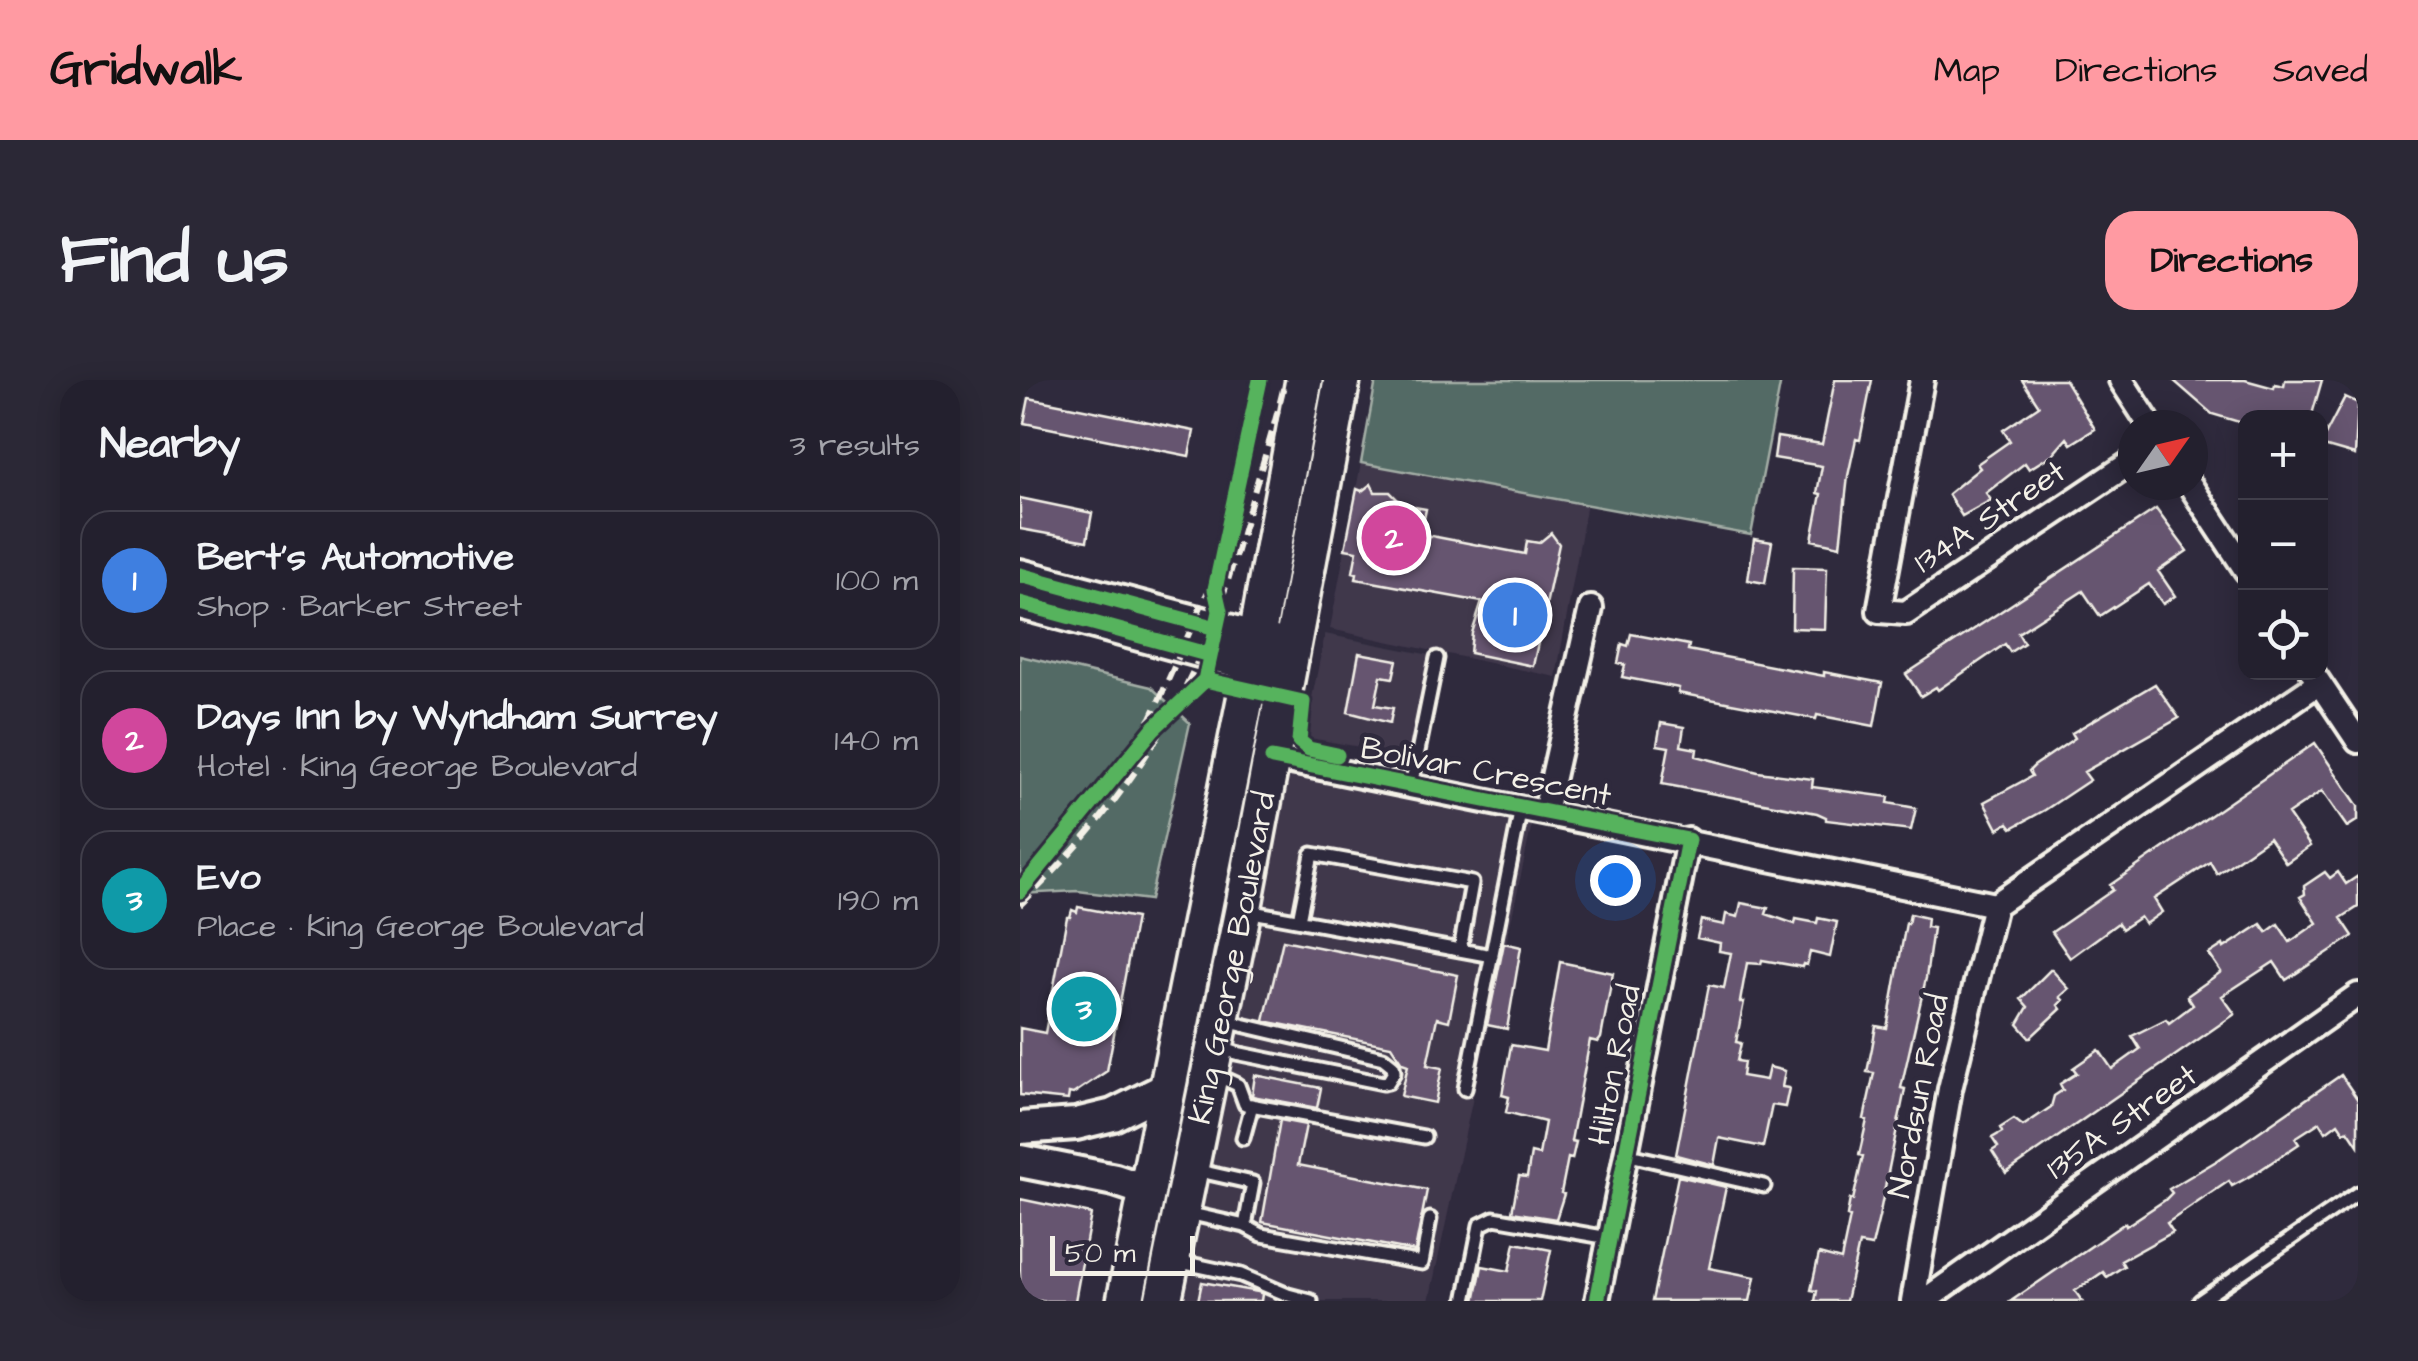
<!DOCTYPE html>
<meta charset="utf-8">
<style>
:root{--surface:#23202e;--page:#2b2836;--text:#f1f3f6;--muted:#a3a3aa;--line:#403e4a;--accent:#ff9aa2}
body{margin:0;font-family:"Architects Daughter",sans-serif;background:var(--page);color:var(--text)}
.controls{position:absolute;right:30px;top:30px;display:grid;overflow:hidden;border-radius:20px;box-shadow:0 5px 25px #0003}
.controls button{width:90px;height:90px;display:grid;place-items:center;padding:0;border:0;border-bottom:2px solid var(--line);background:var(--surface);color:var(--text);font:50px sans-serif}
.compass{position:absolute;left:1098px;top:30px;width:90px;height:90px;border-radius:50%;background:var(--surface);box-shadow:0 5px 25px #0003;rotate:56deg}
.scale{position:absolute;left:30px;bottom:25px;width:145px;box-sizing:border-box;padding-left:10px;border:5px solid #f4f1e8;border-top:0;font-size:28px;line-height:35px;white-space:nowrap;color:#f4f1e8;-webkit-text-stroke:8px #2f2a3d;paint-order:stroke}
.you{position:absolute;left:595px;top:500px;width:35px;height:35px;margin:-25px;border:8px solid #fff;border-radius:50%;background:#1a73e8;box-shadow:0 0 0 15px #1a73e833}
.badge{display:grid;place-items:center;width:65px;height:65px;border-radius:50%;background:var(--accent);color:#fff;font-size:32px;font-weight:700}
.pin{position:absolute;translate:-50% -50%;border:5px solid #fff;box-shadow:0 2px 10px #0006}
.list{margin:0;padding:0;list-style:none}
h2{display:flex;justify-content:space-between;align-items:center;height:130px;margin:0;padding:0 40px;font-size:42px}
h2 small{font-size:32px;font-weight:400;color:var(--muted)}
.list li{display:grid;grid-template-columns:65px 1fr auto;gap:30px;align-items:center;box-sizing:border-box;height:140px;margin:0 20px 20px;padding:0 20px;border:2px solid var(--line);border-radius:30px}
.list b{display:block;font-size:38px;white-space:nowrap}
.list p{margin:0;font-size:32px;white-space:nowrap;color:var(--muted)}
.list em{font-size:32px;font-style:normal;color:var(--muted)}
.icon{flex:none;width:55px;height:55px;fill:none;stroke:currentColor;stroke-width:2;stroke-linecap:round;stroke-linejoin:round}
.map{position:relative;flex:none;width:1338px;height:921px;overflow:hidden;border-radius:30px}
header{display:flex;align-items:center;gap:60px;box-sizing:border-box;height:140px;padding:0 50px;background:var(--accent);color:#111}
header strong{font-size:48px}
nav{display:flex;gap:55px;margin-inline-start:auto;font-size:35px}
.intro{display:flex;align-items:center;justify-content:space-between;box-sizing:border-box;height:240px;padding:0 60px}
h1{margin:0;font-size:70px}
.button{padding:25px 45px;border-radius:30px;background:var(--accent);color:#111;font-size:35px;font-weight:700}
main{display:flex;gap:60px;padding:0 60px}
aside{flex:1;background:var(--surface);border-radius:30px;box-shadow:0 5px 25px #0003}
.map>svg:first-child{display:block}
.built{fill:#40374c}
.green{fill:#536a65;stroke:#a4aea6;stroke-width:2.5}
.building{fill:#66556f;stroke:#f4f1e8;stroke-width:2.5}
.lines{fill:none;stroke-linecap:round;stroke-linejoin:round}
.lane-casing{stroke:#f4f1e8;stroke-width:19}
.street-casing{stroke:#f4f1e8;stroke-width:30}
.secondary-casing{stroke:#f4f1e8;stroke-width:38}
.primary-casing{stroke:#f4f1e8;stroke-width:42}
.lane{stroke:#2f2a3d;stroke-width:11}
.street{stroke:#2f2a3d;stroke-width:22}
.secondary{stroke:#2f2a3d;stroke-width:30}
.primary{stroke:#2f2a3d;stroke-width:35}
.rail{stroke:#f4f1e8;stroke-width:6;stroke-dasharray:15 8;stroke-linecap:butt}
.cycleway-casing{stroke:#2f2a3d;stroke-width:21}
.cycleway{stroke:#56b35d;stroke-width:15}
.labels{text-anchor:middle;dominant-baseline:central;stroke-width:9;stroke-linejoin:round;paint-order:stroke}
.street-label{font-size:32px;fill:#f4f1e8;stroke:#2f2a3d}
</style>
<header>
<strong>Gridwalk</strong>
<nav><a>Map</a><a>Directions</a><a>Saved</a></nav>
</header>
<div class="intro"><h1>Find us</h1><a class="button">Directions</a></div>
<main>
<aside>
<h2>Nearby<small>3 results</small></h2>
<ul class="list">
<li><span class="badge" style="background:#3f7fe0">1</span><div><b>Bert's Automotive</b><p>Shop · Barker Street</p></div><em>100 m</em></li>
<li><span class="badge" style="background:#d1479c">2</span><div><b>Days Inn by Wyndham Surrey</b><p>Hotel · King George Boulevard</p></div><em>140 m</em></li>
<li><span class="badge" style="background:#0f9aa8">3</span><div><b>Evo</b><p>Place · King George Boulevard</p></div><em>190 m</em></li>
</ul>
</aside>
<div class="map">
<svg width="1338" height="921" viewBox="0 0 1338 921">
<rect width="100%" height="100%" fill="#2f2a3d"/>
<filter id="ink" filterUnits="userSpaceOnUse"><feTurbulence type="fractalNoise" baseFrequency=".01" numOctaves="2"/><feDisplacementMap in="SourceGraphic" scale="20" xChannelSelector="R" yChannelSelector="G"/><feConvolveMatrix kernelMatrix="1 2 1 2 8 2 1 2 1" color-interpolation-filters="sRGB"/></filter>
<g filter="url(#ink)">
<!-- built -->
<path class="built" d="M341,83L567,123L536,297L310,249Z
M305,254L410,275L390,376L284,357Z
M275,371L518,416L409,921H160Z"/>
<!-- green -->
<path class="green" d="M356,0H761L731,155L341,83Z
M0,276L131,307L170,343L130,520L58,511L0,514Z"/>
<!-- building -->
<path class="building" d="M815,0H852L840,60L836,59L828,96L820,166L792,160L801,114L797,113L802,86L754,78L757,57L802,64Z
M1002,0H1045L1075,49L1051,64L1047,58L1033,74L1009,89L1005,83L966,113L971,120L942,136L928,114L960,88L957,84L990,61L983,50L1019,26Z
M1153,0H1225L1254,8L1255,4L1264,6L1265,0H1302L1291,38H1226V44L1192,34Z
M1325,17L1338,23L1335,75L1300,65Z
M9,18L174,51L169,76L4,43Z
M351,104L355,112H370L383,125L406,129L401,154L505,174L507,161L519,163L531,153L539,164L513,286L450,273L452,253L462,222L336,199L337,193L333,192L337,171L325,169L337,109L342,111Z
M0,118L72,133L67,161L0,149Z
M1136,129L1167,171L1138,191L1155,216L1143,224L1129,204L1080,236L1063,211L998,253L1004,263L990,272L985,264L918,310L916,307L901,316L886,294Z
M734,159L752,162L745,203L728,200Z
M773,187L807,188L805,249L772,248Z
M611,254L669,265L668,270L804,296V292L862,303L854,346L797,335L796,339L658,313L659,308L602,297L605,285L598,283L602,264L608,266Z
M339,273L377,280L373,298L361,296L355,325L373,328L370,343L328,332Z
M1135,304L1159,338L1064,392L1070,400L1025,430L992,448L988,443L978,449L964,422L1012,396L1009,391L1014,386L1055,358L1052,353Z
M641,343L664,347L661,366L677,369L676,376L738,392L793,399L792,407L869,417L868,423L896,428L891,450L806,440V437L797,433L642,404L649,367L637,365Z
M1295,363L1338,426V440L1327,447L1302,411L1268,434L1290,466L1266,483L1249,458L1197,494L1190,482L1134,519L1142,532L1125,544L1120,537L1102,549L1098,543L1050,578L1032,552L1093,510L1090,505Z
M1305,492L1310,498L1318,492L1326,504L1338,496V527L1321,538L1333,556L1266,600L1254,582L1202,616L1215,634L986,793L972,771L978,767L972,758L982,752L980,748L994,739L1003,746L1031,727L1034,716L1043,710L1040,704L1057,693L1053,688L1079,670L1092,689L1120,669L1112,656L1146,639L1149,643L1173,625L1167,616L1201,592L1189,574L1203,565L1204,568L1241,544L1247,552L1258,544L1270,562L1297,543L1280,517L1285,514L1284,506Z
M721,523L748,528L746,534L775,544L776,539L797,543L798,538L817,542L810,577L790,572L787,585L783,584L782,587L742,580L741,584L727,583L720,622H724L716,662L721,663L717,681L724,682L722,696L746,700L749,687L765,691L762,707L769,708L765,727L752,725L743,767L699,758L694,785L656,775L689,605L704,608L711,573L699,571L700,563L677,558L681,540L704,545L706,534L718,537Z
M58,527L116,538L87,691L53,714L49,713L48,720L0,715V648L25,653L47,537H50L52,530L57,532Z
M890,534L907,538L906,547L913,548L906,598L881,708L885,709L859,837L852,866L839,864L826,921H795L797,911L791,910L799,874L821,880L830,837L827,836L830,819L833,820L843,776L839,775L847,740L844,739L854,693L847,692L852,668L856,646L867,648L886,543L888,544Z
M263,560L438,595L429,641L417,638L407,685L422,688L415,723L381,716L388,685L382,683L371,666L244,641Z
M484,563L501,567L487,649L467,645Z
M540,582L593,593L581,658L578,662L570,660L551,761L556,762L552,779L548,778L541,813L544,814L536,839L492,832L499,796L507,797L511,773L519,775L525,742L486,732L489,717L482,715L491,665L525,671Z
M1031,589L1049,609L1040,617L1043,620L1038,625L1041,629L1010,658L998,644L1008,627L1001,619Z
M235,695L301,708L297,728L232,716Z
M1321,695L1338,720V765L1328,750L1324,752L1318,743L1306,752L1300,742L1275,758L1279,764L1234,794L1212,806L1209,801L1147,843L1153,852L1101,881L1104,886L1087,897L1083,892L1055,911L1062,921H991L1105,843L1106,846L1145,820L1152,813L1149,809L1198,780Z
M260,740L286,745L278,785L407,810L395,871L242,842Z
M658,796L706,807L689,888L735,897L730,921H632Z
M0,819L71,834L55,921H0Z
M495,863L531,870L520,921H455L462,886L489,891Z
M182,902L238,912L242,914L241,921H178Z"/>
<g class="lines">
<defs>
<path id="lane" d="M391,406L417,278
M227,531L472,576
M279,540L292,474L452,503L440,570
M199,667L216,673L363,703L368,702L374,692L373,686L363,678L205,641
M194,694L218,705L225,724L404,757
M445,709L501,428
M223,758L232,725
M605,774L744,806
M163,832L225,846L233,803L175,790
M225,846L242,855L402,883L410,839
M156,881L221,895L268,915L291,921
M445,921L460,845L474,838L589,858
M1180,921L1338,813"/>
<path id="street" d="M902,0L859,231L886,233L1113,81
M1101,0L1130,45
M1170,105L1226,190
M1292,292L1338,361
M252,378L975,525L1299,303
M525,432L571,228
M577,921L668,460
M893,921L930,709L975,525
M904,921L1338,615"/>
<path id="secondary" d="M0,195L258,263
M0,223L253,291
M0,748L56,744L93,735L145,709
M0,781L95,800L128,811"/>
<g id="primary">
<path d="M105,921L227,310L284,0"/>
<path id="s1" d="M143,921L223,530L322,0"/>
</g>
</defs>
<!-- lane casing -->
<use href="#lane" class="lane-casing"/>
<!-- street casing -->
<use href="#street" class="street-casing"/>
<!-- secondary casing -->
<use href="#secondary" class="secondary-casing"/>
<!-- primary casing -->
<use href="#primary" class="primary-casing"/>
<!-- lane -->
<use href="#lane" class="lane"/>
<!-- street -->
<use href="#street" class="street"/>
<!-- secondary -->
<use href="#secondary" class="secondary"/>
<!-- primary -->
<use href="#primary" class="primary"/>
<!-- rail -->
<path class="rail" d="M225,93L246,0
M78,419L131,338L198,189
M0,504L43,461
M0,525C80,450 146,360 188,257C205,215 217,170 230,126C242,84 256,43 265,0"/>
<defs>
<path id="cycleway" d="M0,195L196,248
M0,223L190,275
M185,300L283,322L279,361L289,369L317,375
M252,378L668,460L577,921
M0,511L133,349L185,300L200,231L195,209L240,0"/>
</defs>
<!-- cycleway casing -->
<use href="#cycleway" class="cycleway-casing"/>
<!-- cycleway -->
<use href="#cycleway" class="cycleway"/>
</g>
</g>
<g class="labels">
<!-- street labels -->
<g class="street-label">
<text transform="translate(970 137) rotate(-34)">134A Street</text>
<text transform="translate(466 392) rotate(11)">Bolivar Crescent</text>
<text stroke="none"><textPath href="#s1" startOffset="350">King George Boulevard</textPath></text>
<text transform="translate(595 685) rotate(-79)">Hilton Road</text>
<text transform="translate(899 716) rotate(-79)">Nordsun Road</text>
<text transform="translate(1102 742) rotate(-35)">135A Street</text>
</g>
</g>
</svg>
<div class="controls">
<button>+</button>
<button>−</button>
<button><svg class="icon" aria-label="locate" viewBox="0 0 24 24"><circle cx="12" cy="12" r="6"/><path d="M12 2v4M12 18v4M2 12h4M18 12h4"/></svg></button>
</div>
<svg class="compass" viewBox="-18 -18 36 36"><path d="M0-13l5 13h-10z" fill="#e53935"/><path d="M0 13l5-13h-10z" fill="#a3a3aa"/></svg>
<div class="scale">50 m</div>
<div class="you"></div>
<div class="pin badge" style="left:495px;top:235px;background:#3f7fe0">1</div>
<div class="pin badge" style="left:374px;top:158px;background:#d1479c">2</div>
<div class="pin badge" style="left:64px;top:629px;background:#0f9aa8">3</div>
</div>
</main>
